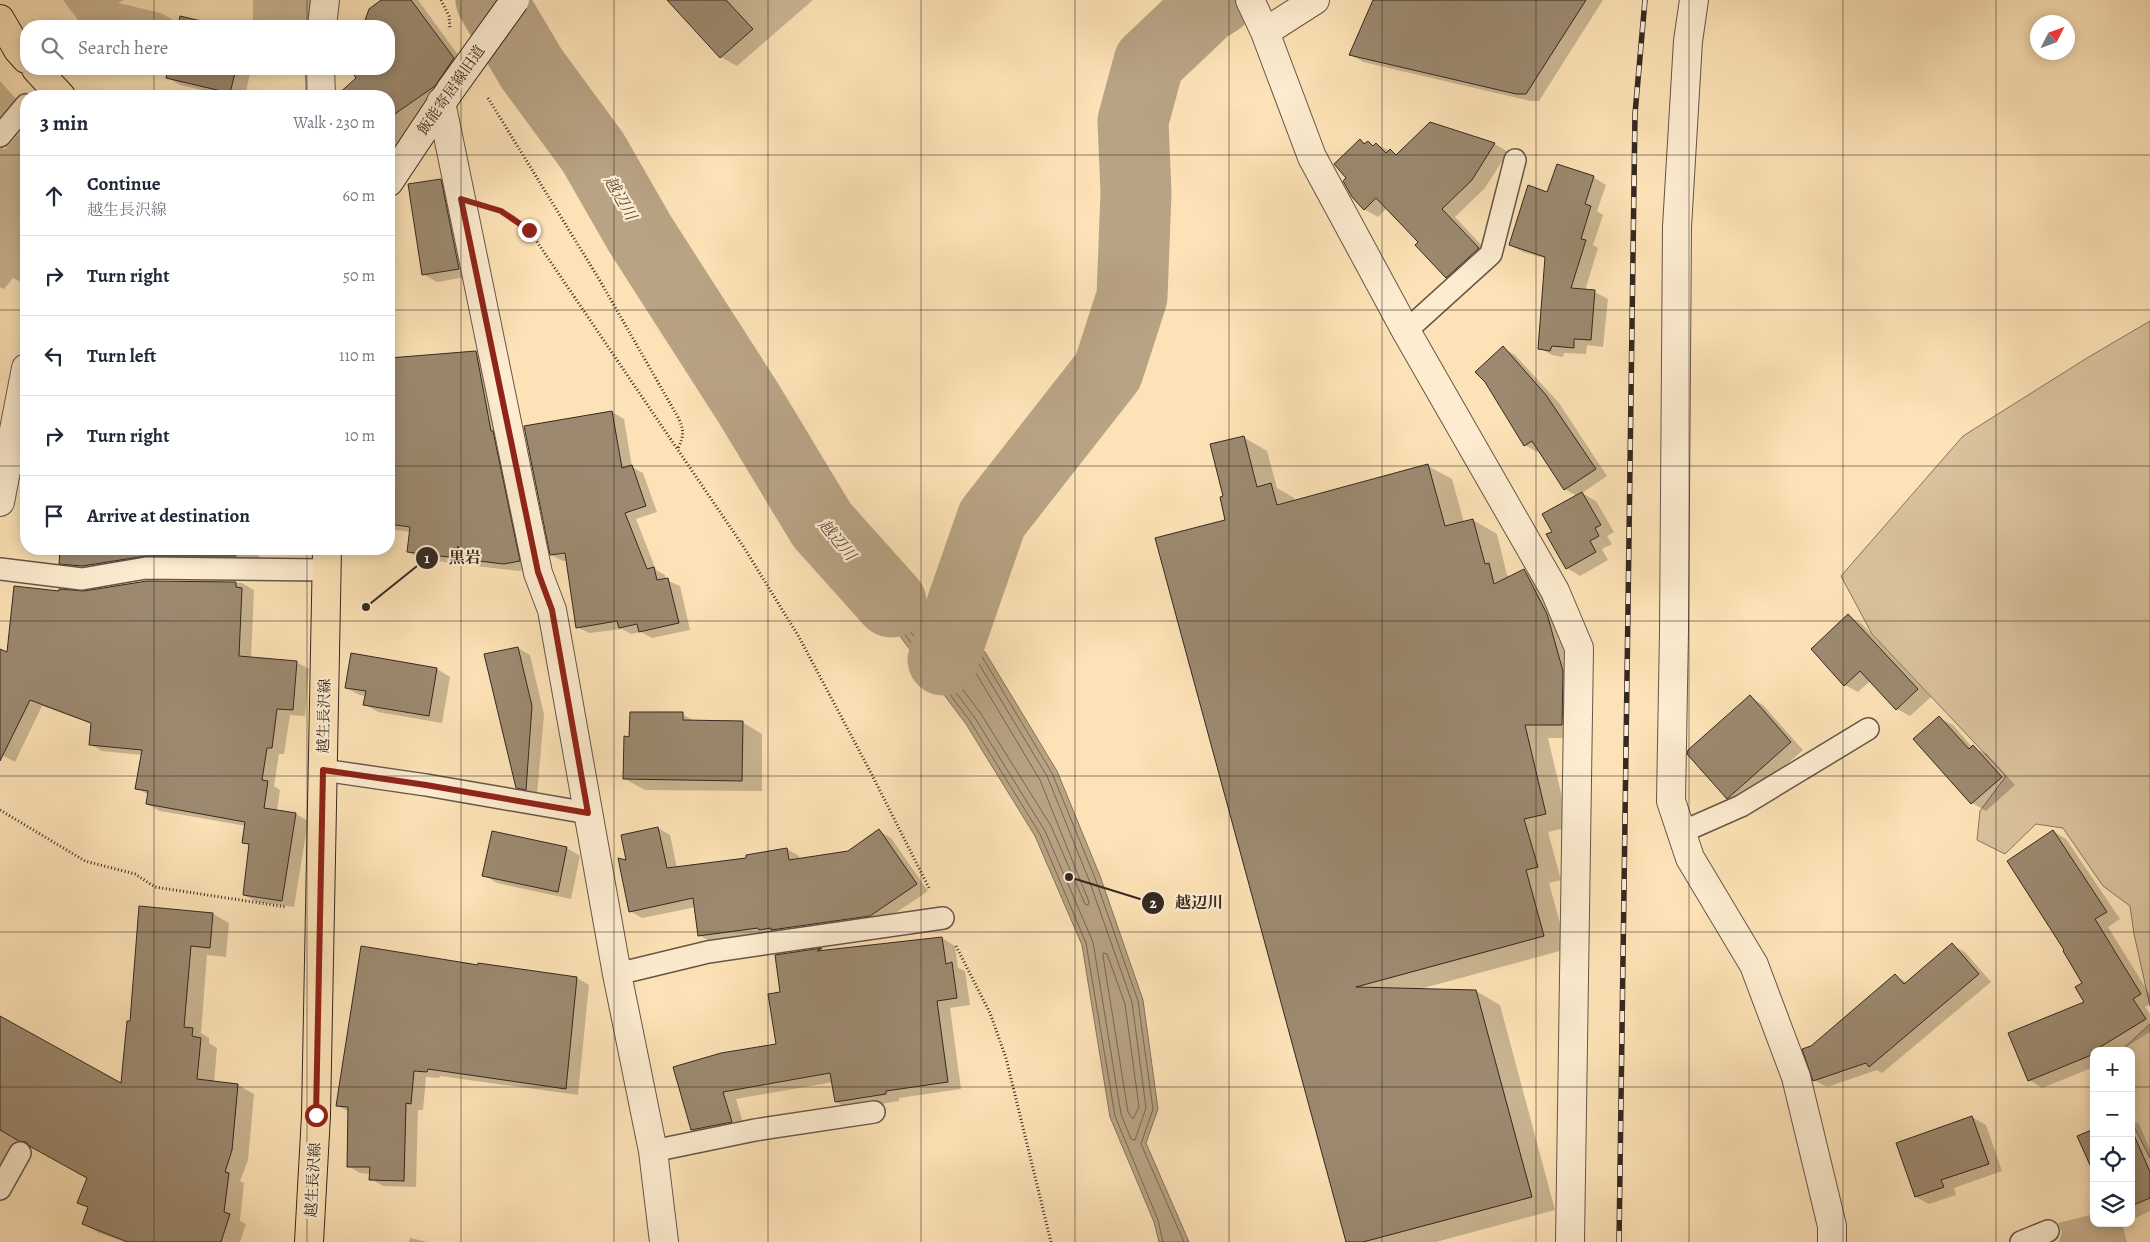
<!DOCTYPE html>
<meta charset="utf-8">
<style>
:root{--surface:#fff;--page:#f2f2f3;--text:#1f2937;--muted:#747a83;--line:#e0e1e3}
body{margin:0;font-family:Alegreya,"Noto Serif JP",serif;background:var(--page);color:var(--text)}
.controls{position:absolute;right:15px;bottom:15px;display:grid;overflow:hidden;border-radius:10px;box-shadow:0 2px 12px #0003}
.controls button{width:45px;height:45px;display:grid;place-items:center;padding:0;border:0;border-bottom:1px solid var(--line);background:var(--surface);color:var(--text);font:25px sans-serif}
.compass{position:absolute;left:2030px;top:15px;width:45px;height:45px;border-radius:50%;background:var(--surface);box-shadow:0 2px 12px #0003;rotate:48deg}
.stop{position:absolute;width:15px;height:15px;margin:-11px;border:4px solid #8f2418;border-radius:50%;background:#fff}
.stop.end{background:#8f2418;border-color:#fff;box-shadow:0 1px 5px #0008}
.list{margin:0;padding:0;list-style:none}
h2{display:flex;justify-content:space-between;align-items:center;height:65px;margin:0;padding:0 20px;font-size:21px}
h2 small{font-size:16px;font-weight:400;color:var(--muted)}
.list li{display:grid;grid-template-columns:32px 1fr auto;gap:15px;align-items:center;box-sizing:border-box;height:80px;padding:0 20px;border-top:1px solid var(--line)}
.list b{display:block;font-size:19px;white-space:nowrap}
.list p{margin:0;font-size:16px;white-space:nowrap;color:var(--muted)}
.list em{font-size:16px;font-style:normal;color:var(--muted)}
.icon{flex:none;width:28px;height:28px;fill:none;stroke:currentColor;stroke-width:2;stroke-linecap:round;stroke-linejoin:round}
.map{position:relative;flex:none;width:2150px;height:1242px;overflow:hidden}
.search{position:absolute;background:var(--surface);box-shadow:0 2px 12px #0003;left:20px;top:20px;width:375px;height:55px;display:flex;align-items:center;gap:12px;box-sizing:border-box;padding:0 18px;border-radius:20px;color:var(--muted);font-size:19px}
.panel{position:absolute;background:var(--surface);box-shadow:0 2px 12px #0003;left:20px;top:90px;width:375px;height:465px;border-radius:20px}
.map>svg:first-child{display:block}
.green{fill:#dac29d;stroke:#877560}
.water{fill:#b8a384;stroke:#83725d}
.shadow{fill:#0003}
.lines{fill:none;stroke-linecap:round;stroke-linejoin:round}
.shore{stroke:#766653;stroke-width:1}
.river{stroke:#b8a384;stroke-width:71}
.building{fill:#9c896f;stroke:#342822}
.lane-casing{stroke:#665647;stroke-width:24}
.street-casing{stroke:#665647;stroke-width:30}
.secondary-casing{stroke:#342822;stroke-width:30}
.primary-casing{stroke:#342822;stroke-width:30}
.path{stroke:#342822;stroke-width:3;stroke-dasharray:1 2.5;stroke-linecap:butt}
.lane{stroke:#fdecd0;stroke-width:21}
.street{stroke:#fdecd0;stroke-width:28}
.secondary{stroke:#fdecd0;stroke-width:28}
.primary{stroke:#fce2b6;stroke-width:28}
.rail-casing{stroke:#342822;stroke-width:5.5}
.rail{stroke:#fdecd0;stroke-width:4;stroke-dasharray:11;stroke-linecap:butt}
.secondary-bridge-casing{stroke:#342822;stroke-width:30;stroke-linecap:butt}
.secondary-bridge{stroke:#fdecd0;stroke-width:28}
.route{stroke:#8f2418;stroke-width:6}
.grid{fill:none;stroke:#342822;stroke-width:1;stroke-opacity:0.55}
.labels{text-anchor:middle;dominant-baseline:central;stroke-width:4.5;stroke-linejoin:round;paint-order:stroke}
.street-label{font-size:15px;fill:#342822;stroke:#fdecd0}
.water-label{font-size:16px;font-style:italic;fill:#5c4d3f;stroke:#fdecd0}
.leader{fill:none;stroke:#342822;stroke-width:2}
.callout-dot{fill:#342822;stroke:#fdecd0;stroke-width:2}
.mark-label{font-size:15px;text-anchor:middle;font-weight:bold;fill:#fff}
.callout-label{font-size:16px;text-anchor:middle;font-weight:bold;fill:#342822;stroke:#fdecd0;stroke-width:4.5;stroke-linejoin:round;paint-order:stroke}
</style>
<div class="map">
<svg width="2150" height="1242" viewBox="0 0 2150 1242">
<rect width="100%" height="100%" fill="#fce2b6"/>
<filter id="stains"><feTurbulence type="fractalNoise" baseFrequency=".004" numOctaves="4"/><feColorMatrix values="0 0 0 0 .2 0 0 0 0 .09 0 0 0 0 .02 0 0 0 .5 -.17"/></filter>
<radialGradient id="worn" r=".72"><stop offset=".6" stop-color="#630" stop-opacity="0"/><stop offset="1" stop-color="#630" stop-opacity=".3"/></radialGradient>
<!-- green -->
<path class="green" d="M2150,321V1006L2134,934L2130,906L2103,886L2063,828L2036,824L2005,854L1977,840L1980,811L2006,776L1872,634L1841,576L1963,436L2087,358Z
M2150,1024V1158L2131,1121V1051L2123,1049Z"/>
<!-- water -->
<path class="water" d="M808,514L985,652L1057,771L1100,876L1143,1000L1158,1109L1146,1143L1189,1242H1159L1154,1222L1110,1117L1082,945L1035,836L966,724Z"/>
<!-- shadow -->
<path class="shadow" d="M63,0H124L118,3L161,13L173,20L164,26H78L81,24Z
M253,0H317V26H253Z
M383,0H418L466,66L389,160V96L338,95L358,78L350,69H389V26H364L370,10Z
M669,0H813L737,66L721,57Z
M1374,0H1603L1539,101H1530L1363,62L1351,55Z
M169,69H251L245,96H228L180,85L167,77Z
M0,81L26,110L3,144V149H5L26,126V216L19,224L26,229V279L23,283L13,278L4,289L0,287Z
M1430,123L1495,144L1508,152L1485,188L1455,217L1492,256L1460,285L1447,277L1420,242L1387,208L1378,217L1364,209L1348,178L1360,141L1375,146L1376,144L1398,155Z
M1593,177L1606,185L1597,211L1603,215L1593,245L1598,248L1585,291L1595,292L1608,299L1603,347L1587,345L1586,354L1564,353L1563,357L1552,355L1540,348L1547,259L1523,252L1510,245L1548,193Z
M441,180L454,188L472,276L437,282L423,274Z
M1503,348L1515,355L1559,403L1607,476L1582,493L1596,501L1614,532L1607,536L1612,544L1602,549L1608,560L1580,576L1567,568L1554,532L1577,496L1565,489L1539,450L1537,452L1525,445Z
M476,353L489,360L532,568L518,571L476,566L470,562L469,565L421,559L408,552L410,532L389,529V359Z
M612,412L624,419L632,467L643,473L657,512L636,519L656,570L665,575L666,580L680,586L690,630L652,638L641,632L631,634L622,629L589,633L577,627L568,560L563,561L551,555Z
M1243,437L1267,451L1277,488L1294,498L1295,502L1428,466L1452,479L1464,523L1473,520L1497,534L1507,575L1511,577L1524,571L1547,584L1570,628L1586,738H1548L1569,827L1548,832L1561,880L1549,883L1567,949L1420,989L1476,991L1500,1005L1555,1210L1436,1242H1347L1227,521L1225,497Z
M61,549H259V565L77,572L61,563Z
M147,582L242,583L254,590L251,659L296,662L309,669L305,716L290,715L284,754H279L274,786L280,790L277,811L296,814L308,821L294,907L257,902L244,895L250,846L243,842L246,826L160,811L147,804L149,795L136,788L142,755L102,751L90,744L92,724L42,706L15,762L0,754V651L8,654L84,593Z
M1848,616L1862,624L1931,697L1910,716L1897,709L1870,681L1858,692L1845,685Z
M518,648L530,655L544,714L537,795L529,794L517,787Z
M352,654L437,669L450,677L442,723L378,712L365,704L366,696L360,695L346,688Z
M1750,697L1763,705L1803,750L1741,805L1727,798Z
M682,714L696,722H742L762,734V791L645,790L625,779Z
M1939,718L1953,725L1972,747L1987,754L2015,785L1986,811L1972,803L1915,739Z
M658,828L670,835L677,868L748,859L787,849L799,856V859L848,852L879,831L891,838L928,891L882,922L711,942L699,935L696,907L642,918L630,911L628,862Z
M2053,831L2066,839L2120,919L2108,927L2150,995V1004L2145,1007L2150,1014V1032L2120,1051H2094V1067L2042,1088L2029,1080L2086,1003L2084,983Z
M567,848L580,856L571,899L497,883L484,875Z
M213,914L229,923L226,957L207,955L201,1033L209,1038V1043L217,1048L214,1082L238,1085L254,1094L248,1160L240,1181L244,1183L240,1221L246,1224L240,1242H123L99,1233L83,1223L89,1208L79,1202L88,1177L23,1142L0,1201V1019L122,1085L131,1022Z
M942,938L955,946L958,968L965,971L970,1005L950,1008L961,1089L899,1098V1101L849,1109L836,1102L833,1082L736,1099L745,1129L706,1137L692,1130L675,1068L777,1045L781,993L776,956L822,949L826,952Z
M1952,945L1965,952L1991,982L1882,1073L1877,1070L1827,1087L1814,1080L1895,976L1908,983Z
M479,966L577,978L589,985L578,1095L440,1076L439,1078L426,1077L423,1110H418L416,1187L383,1186L371,1179V1174L360,1173L348,1166L349,1112L338,1106Z
M1972,1117L1986,1125L2002,1171L1954,1188L1956,1195L1929,1204L1916,1197Z
M2131,1120L2139,1124L2150,1150V1211L2131,1220Z
M2094,1214V1223H2122L2127,1242H2059L2062,1232L2058,1223Z
M410,1238L428,1242H409Z"/>
<g class="lines">
<!-- shore -->
<path class="shore" d="M879,587H883L976,659L1047,776L1089,880L1132,1002L1146,1108L1135,1140L1131,1139L1121,1114L1093,942L1045,831L975,718L879,590Z
M919,627H922L971,665L1040,780L1089,902L1088,905L1085,904L1051,826L981,714L919,631Z
M1104,953L1107,954L1125,1004L1139,1107L1133,1119L1128,1112L1103,956Z
M1163,1242L1158,1220L1115,1116L1086,943L1040,834L970,721L846,556L847,553L981,655L1052,773L1095,878L1138,1001L1153,1109L1141,1144L1184,1242"/>
<!-- river -->
<path class="river" d="M491,0L532,69L593,152L640,234L749,404L822,525L891,602
M943,660L992,519L1108,371L1132,297L1136,193L1133,121L1149,62L1206,8L1219,0"/>
</g>
<!-- building -->
<path class="building" d="M381,0H411L454,58L435,86L389,118V96H336L356,78L350,69H389V26H363L369,9Z
M667,0H726L753,29L720,58Z
M1373,0H1586L1526,94H1516L1349,55Z
M180,16L222,26H178Z
M168,69H236L230,93L166,78Z
M1430,122L1495,143L1472,180L1442,209L1479,248L1446,278L1415,245L1418,242L1376,198L1364,210L1352,197L1343,181L1346,178L1334,164L1360,139L1364,144L1368,141L1373,146L1376,143L1386,153L1390,149L1396,155Z
M1557,164L1594,176L1585,204L1591,206L1581,239L1586,240L1571,288L1595,290L1591,340L1574,339V348L1552,346L1550,351L1538,349L1545,257L1509,245L1528,185L1547,192Z
M441,179L459,269L422,275L408,184Z
M1503,346L1546,395L1596,469L1564,490L1532,441L1524,446L1485,382L1475,372Z
M476,351L491,431H493L520,561L504,564L461,559L458,546L456,558L407,552L410,527L389,524V358Z
M612,411L622,468L632,465L646,506L625,513L647,569L654,567L657,580L668,578L679,623L639,632L637,624L619,628L617,621L576,628L565,553L550,555L524,426Z
M1244,436L1257,487L1271,483L1277,505L1428,464L1445,526L1473,519L1485,564L1489,563L1494,584L1524,569L1547,614L1563,671L1562,725H1525L1546,814L1524,819L1538,867L1526,870L1544,936L1356,987L1476,990L1532,1197L1363,1242H1346L1155,538L1225,520L1220,497L1223,496L1210,444Z
M1582,492L1601,525L1595,528L1599,536L1590,541L1596,552L1566,569L1546,534L1552,532L1542,514Z
M60,549H236V556H146L82,566L59,564Z
M147,581L236,582V587L242,588L239,656L297,661L293,710L277,709L272,748H267L262,780L268,781L264,808L296,813L282,901L243,895L249,844L242,843L245,822L146,804L148,791L135,789L142,750L89,745L91,723L30,700L0,761V649L7,652L14,586L59,591V589L84,591Z
M1848,614L1918,689L1896,710L1860,671L1844,686L1811,649Z
M518,647L532,706L526,790L516,788L484,654Z
M351,653L437,668L429,716L363,705L366,691L345,688Z
M1750,695L1791,742L1727,799L1687,754L1688,750Z
M630,712H683V720L743,721L742,781L623,779L624,736L629,737Z
M1939,716L1969,749L1973,745L2002,777L1971,804L1913,739Z
M658,827L667,868L746,858V855L787,848L789,860L848,851L879,829L917,884L870,916L771,930V928L759,930L758,928L698,936L693,898L629,912L618,858L626,860L621,835Z
M2053,830L2107,912L2095,919L2141,994L2133,999L2146,1019L2097,1049L2098,1051H2094V1054L2028,1081L2008,1033L2084,1002L2075,987L2082,983L2063,951L2064,950L2007,861Z
M492,831L567,847L558,892L482,876Z
M139,906L213,913L210,948L191,946L184,1027L193,1028L192,1036L201,1038L197,1079L238,1084L232,1150L225,1172L229,1173L224,1212L230,1214L221,1242H128L82,1224L88,1207L77,1203L87,1178L31,1147L26,1142L19,1141L0,1130V1016L121,1083L127,1021H130Z
M942,937L946,964L952,962L957,998L937,1001L948,1082L886,1091V1094L835,1102L830,1073L723,1092L732,1122L691,1130L673,1067L721,1053L776,1044L768,994L780,992L775,955L822,948L817,951Z
M1952,943L1979,974L1869,1067L1866,1063L1813,1081L1802,1049L1811,1046L1895,974L1904,984Z
M361,946L478,965V963L577,977L566,1089L428,1069L427,1072L414,1071L411,1104L406,1103L404,1181L369,1180L370,1167H347L348,1107L336,1106Z
M1972,1116L1989,1164L1941,1180L1944,1187L1915,1197L1896,1143Z
M2131,1128L2150,1172V1198L2131,1206Z
M2094,1129V1174L2077,1136Z"/>
<g class="lines">
<defs>
<path id="lane" d="M0,136L26,105
M1406,331L1491,254L1515,160
M0,569L82,579L146,568L326,570
M323,770L426,785L588,813
M1682,832L1741,806L1868,729
M617,974L708,952L943,918
M653,1151L755,1130L874,1112
M0,1189L20,1153
M2021,1242L2048,1231"/>
<path id="street" d="M1250,0L1265,32L1312,157L1406,331L1555,591L1579,648L1570,1242
M1694,0L1688,41L1677,227L1674,631L1671,801L1690,858L1754,965L1796,1077L1832,1226V1242
M322,26L325,0
M1265,32L1315,0
M320,69L321,96
M441,102L538,573L552,610L617,974L653,1151L664,1242
M0,502L26,368"/>
<path id="secondary" d="M389,182L451,89"/>
<path id="primary" d="M0,19L18,50L26,59
M36,69L61,96
M309,1242L316,1115L327,549"/>
</defs>
<!-- lane casing -->
<use href="#lane" class="lane-casing"/>
<!-- street casing -->
<use href="#street" class="street-casing"/>
<!-- secondary casing -->
<use href="#secondary" class="secondary-casing"/>
<!-- primary casing -->
<use href="#primary" class="primary-casing"/>
<!-- path -->
<path class="path" d="M441,0L449,16L450,29
M488,98L599,279L679,419C684,431 684,436 678,448
M500,211L513,217L529,230L743,546L799,637L871,773L929,888
M0,810L85,861L135,874L155,887L286,907
M956,946L990,1013L1006,1058L1051,1242"/>
<!-- lane -->
<use href="#lane" class="lane"/>
<!-- street -->
<use href="#street" class="street"/>
<!-- secondary -->
<use href="#secondary" class="secondary"/>
<!-- primary -->
<use href="#primary" class="primary"/>
<defs>
<path id="rail" d="M1619,1242L1635,114L1645,0"/>
</defs>
<!-- rail casing -->
<use href="#rail" class="rail-casing"/>
<!-- rail -->
<use href="#rail" class="rail"/>
<defs>
<path id="secondary-bridge" d="M451,89L515,0"/>
</defs>
<!-- secondary-bridge casing -->
<use href="#secondary-bridge" class="secondary-bridge-casing"/>
<!-- secondary-bridge -->
<use href="#secondary-bridge" class="secondary-bridge"/>
</g>
<g class="lines">
<!-- route -->
<path class="route" d="M316,1115L323,770L426,785L588,813L552,610L538,572L461,199L501,211L529,230"/>
</g>
<!-- grid -->
<path class="grid" d="M154,0V26M307,0V26M461,0V1242M614,0V1242M768,0V1242M921,0V1242M1075,0V1242M1229,0V1242M1382,0V1242M1536,0V1242M1689,0V1242M1843,0V1242M1996,0V1242M154,69V96M307,69V96M0,155H26M389,155H2150M0,310H26M389,310H2150M0,466H26M389,466H2150M154,549V1242M307,549V1242M0,621H2150M0,776H2150M0,932H2150M0,1087H2094M2131,1087H2150"/>
<g class="labels">
<!-- street labels -->
<g class="street-label">
<text transform="translate(451 90) rotate(-55)">飯能寄居線旧道</text>
<text transform="translate(324 716) rotate(-89)">越生長沢線</text>
<text transform="translate(313 1180) rotate(-87)">越生長沢線</text>
</g>
<!-- water labels -->
<g class="water-label">
<text transform="translate(620 198) rotate(60)">越辺川</text>
<text transform="translate(837 540) rotate(50)">越辺川</text>
</g>
</g>
<!-- callouts -->
<path class="leader" d="M366 607L427 558M1069 877L1153 903"/>
<g class="callout-dot">
<circle cx="366" cy="607" r="5"/>
<circle cx="1069" cy="877" r="5"/>
<circle cx="427" cy="558" r="12"/>
<circle cx="1153" cy="903" r="12"/>
</g>
<g class="mark-label">
<text x="427" y="563">1</text>
<text x="1153" y="908">2</text>
</g>
<g class="callout-label">
<text x="465" y="563">黒岩</text>
<text x="1199" y="908">越辺川</text>
</g>
<rect width="100%" height="100%" filter="url(#stains)"/>
<rect width="100%" height="100%" fill="url(#worn)"/>
</svg>
<div class="controls">
<button>+</button>
<button>−</button>
<button><svg class="icon" aria-label="locate" viewBox="0 0 24 24"><circle cx="12" cy="12" r="6"/><path d="M12 2v4M12 18v4M2 12h4M18 12h4"/></svg></button>
<button><svg class="icon" aria-label="layers" viewBox="0 0 24 24"><path d="M12 4l9 5-9 5-9-5zM3 14l9 5 9-5"/></svg></button>
</div>
<svg class="compass" viewBox="-18 -18 36 36"><path d="M0-13l5 13h-10z" fill="#e53935"/><path d="M0 13l5-13h-10z" fill="#747a83"/></svg>
<div class="stop" style="left:316px;top:1115px"></div>
<div class="stop end" style="left:529px;top:230px"></div>
<div class="search"><svg class="icon" aria-label="search" viewBox="0 0 24 24"><circle cx="10" cy="10" r="6"/><path d="M15 15l6 6"/></svg>Search here</div>
<section class="panel">
<h2>3 min<small>Walk · 230 m</small></h2>
<ul class="list">
<li><svg class="icon" aria-label="ahead" viewBox="0 0 24 24"><path d="M12 20V5M6 11l6-6 6 6"/></svg><div><b>Continue</b><p>越生長沢線</p></div><em>60 m</em></li>
<li><svg class="icon" aria-label="right" viewBox="0 0 24 24"><path d="M7 20v-9h11M14 6l5 5-5 5"/></svg><div><b>Turn right</b></div><em>50 m</em></li>
<li><svg class="icon" aria-label="left" viewBox="0 0 24 24"><path d="M17 20v-9H6M10 6l-5 5 5 5"/></svg><div><b>Turn left</b></div><em>110 m</em></li>
<li><svg class="icon" aria-label="right" viewBox="0 0 24 24"><path d="M7 20v-9h11M14 6l5 5-5 5"/></svg><div><b>Turn right</b></div><em>10 m</em></li>
<li><svg class="icon" aria-label="arrive" viewBox="0 0 24 24"><path d="M6 21V4h12l-3 4 3 4H6"/></svg><div><b>Arrive at destination</b></div></li>
</ul>
</section>
</div>
